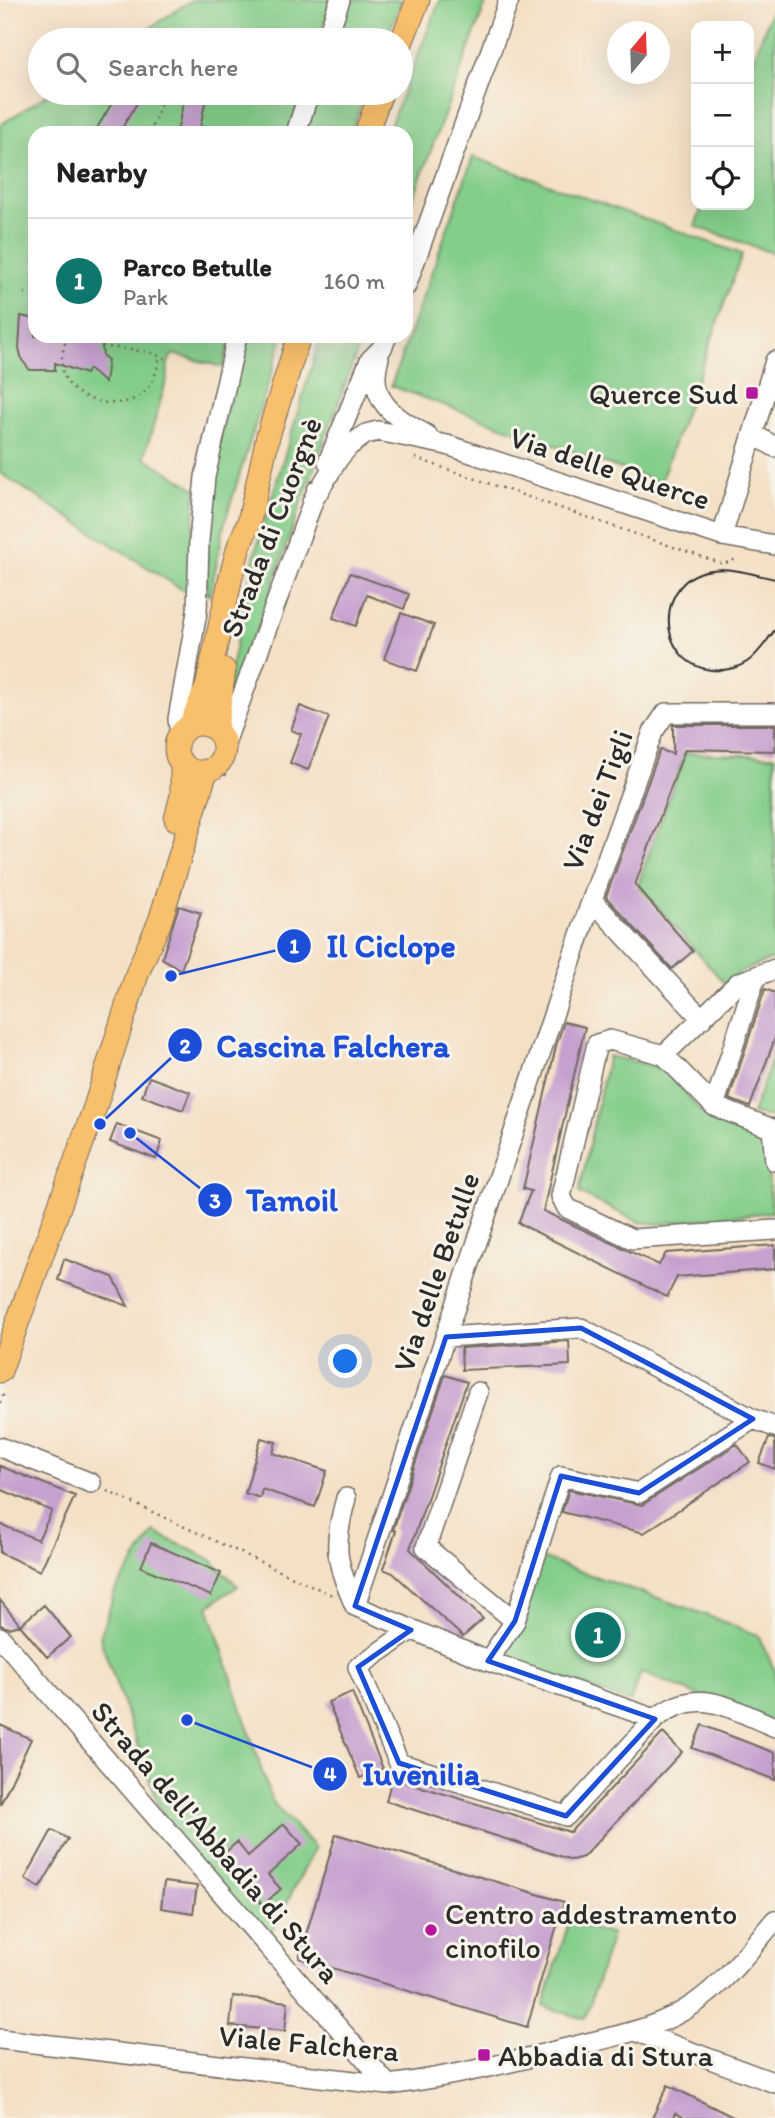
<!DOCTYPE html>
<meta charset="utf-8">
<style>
:root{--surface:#fff;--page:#f2f2f2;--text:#222;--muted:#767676;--line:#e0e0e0;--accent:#0f766e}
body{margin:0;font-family:Itim,sans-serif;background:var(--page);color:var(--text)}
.controls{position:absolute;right:21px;top:21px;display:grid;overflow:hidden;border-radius:14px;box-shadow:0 7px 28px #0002}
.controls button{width:63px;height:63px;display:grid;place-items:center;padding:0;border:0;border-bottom:2px solid var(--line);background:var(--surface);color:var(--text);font:35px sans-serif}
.compass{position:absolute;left:607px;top:21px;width:63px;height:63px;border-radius:50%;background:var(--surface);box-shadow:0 7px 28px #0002;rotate:19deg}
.you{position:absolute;left:346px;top:1362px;width:24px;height:24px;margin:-18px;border:5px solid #fff;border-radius:50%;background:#1a73e8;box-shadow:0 0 0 10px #1a73e833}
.badge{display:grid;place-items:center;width:46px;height:46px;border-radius:50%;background:var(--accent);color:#fff;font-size:23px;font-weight:700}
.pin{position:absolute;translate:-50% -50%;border:4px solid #fff;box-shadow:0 2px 7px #0006}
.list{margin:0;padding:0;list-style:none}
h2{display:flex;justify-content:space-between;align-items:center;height:91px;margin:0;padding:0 28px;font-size:30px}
h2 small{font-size:23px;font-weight:400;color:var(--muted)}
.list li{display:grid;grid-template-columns:46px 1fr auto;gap:21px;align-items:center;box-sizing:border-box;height:126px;padding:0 28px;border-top:2px solid var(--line)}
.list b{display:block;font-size:26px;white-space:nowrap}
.list p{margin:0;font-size:23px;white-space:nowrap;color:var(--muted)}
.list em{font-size:23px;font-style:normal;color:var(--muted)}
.icon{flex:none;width:38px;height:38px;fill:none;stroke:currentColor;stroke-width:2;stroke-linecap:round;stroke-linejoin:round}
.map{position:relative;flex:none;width:775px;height:2118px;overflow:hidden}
.search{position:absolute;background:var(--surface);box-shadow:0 7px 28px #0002;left:28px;top:28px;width:385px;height:77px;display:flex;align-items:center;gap:18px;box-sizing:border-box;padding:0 24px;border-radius:38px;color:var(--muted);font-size:26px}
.panel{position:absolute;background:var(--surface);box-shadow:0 7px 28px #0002;left:28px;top:126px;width:385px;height:217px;border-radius:21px}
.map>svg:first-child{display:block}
.green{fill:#85ce8a;stroke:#587c5a;stroke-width:2}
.building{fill:#c6a0cf}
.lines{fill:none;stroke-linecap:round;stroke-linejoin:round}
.minor-casing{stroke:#716a61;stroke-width:22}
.major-casing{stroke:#716a61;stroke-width:25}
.path{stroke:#716a61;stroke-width:2.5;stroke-dasharray:2 5;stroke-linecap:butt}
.minor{stroke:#fff;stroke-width:19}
.major{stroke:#f8bf6c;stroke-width:23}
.tram{stroke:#2b2b2b;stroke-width:2}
.marked{fill:none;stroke:#1d4ed8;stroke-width:5;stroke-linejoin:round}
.poi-dot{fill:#b5179e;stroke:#f7f3e8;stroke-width:2.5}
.labels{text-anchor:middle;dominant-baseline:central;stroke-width:6;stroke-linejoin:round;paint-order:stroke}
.poi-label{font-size:30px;fill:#2b2b2b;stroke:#f7f3e8;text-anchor:start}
.street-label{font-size:30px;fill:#2b2b2b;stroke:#f7f3e8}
.leader{fill:none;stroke:#1d4ed8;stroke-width:2.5}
.callout-dot{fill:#1d4ed8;stroke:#f7f3e8;stroke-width:2.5}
.mark-label{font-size:21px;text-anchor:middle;font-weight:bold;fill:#fff}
.callout-label{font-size:32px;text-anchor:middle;font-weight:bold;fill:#1d4ed8;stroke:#f7f3e8;stroke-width:6;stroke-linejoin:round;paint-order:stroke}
</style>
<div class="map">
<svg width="775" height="2118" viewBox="0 0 775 2118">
<rect width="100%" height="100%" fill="#f7f3e8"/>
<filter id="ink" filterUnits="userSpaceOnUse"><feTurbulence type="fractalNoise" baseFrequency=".0143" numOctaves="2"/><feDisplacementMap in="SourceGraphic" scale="14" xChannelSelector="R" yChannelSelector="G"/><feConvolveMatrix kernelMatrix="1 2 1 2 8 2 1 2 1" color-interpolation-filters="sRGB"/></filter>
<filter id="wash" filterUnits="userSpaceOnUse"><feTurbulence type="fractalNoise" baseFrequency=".00686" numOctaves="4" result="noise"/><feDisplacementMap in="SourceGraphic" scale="28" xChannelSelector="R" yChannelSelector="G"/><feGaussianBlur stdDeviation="1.57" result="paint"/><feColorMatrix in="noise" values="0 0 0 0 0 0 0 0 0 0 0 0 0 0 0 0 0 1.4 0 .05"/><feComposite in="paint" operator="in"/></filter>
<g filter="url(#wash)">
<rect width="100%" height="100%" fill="#f4e0c6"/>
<!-- green -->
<path class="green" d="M192,0H332L318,40H132Z
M347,0H402L386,40H334Z
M440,0H487L406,217V133H387Z
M775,0V254L695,226L703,205H749V73Z
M50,93H301L289,133H35V336H231L223,367L173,354C167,362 167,366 168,375L144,457L196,489L189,594L0,473V125Z
M317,93H365L351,133H304Z
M473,157L742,254L660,483L391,386Z
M244,336H283L225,521L210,595L206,593L208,521L213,468Z
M321,336H363L296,517L230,711L225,696L255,553Z
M685,753L775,756V958L745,970L724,983L638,885Z
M775,1051V1117L752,1114Z
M608,1056L663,1068L704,1115L764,1135L772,1212L656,1224L639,1222L579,1193Z
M154,1532L210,1559L238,1586L208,1606L272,1802L315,1848L269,1937L170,1837L100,1638L115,1591Z
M541,1558L690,1609L758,1635L775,1671V1727L641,1672L630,1702L506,1660Z
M569,1922L612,1935L585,2019L543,2006Z"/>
<g id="blocks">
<!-- building -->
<path class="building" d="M118,93H143L119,133H94Z
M185,93H207L199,133H177Z
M21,316L35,319V336H101L103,356L108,360L105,383L89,369L86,374L55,363V370H30L22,360L19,348Z
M350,573L409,594L404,609L367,595L356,626L333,618Z
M401,613L434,625L417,671L384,659Z
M300,706L329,717L308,770L290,763L301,734L291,730Z
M673,725H775V751L685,749L635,885L693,951L672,969L606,897L660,750L673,754Z
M179,906L201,913L181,970L162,958Z
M765,989L775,993V1038L750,1107L729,1099Z
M564,1022L585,1027L543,1211L659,1265L666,1253L775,1245V1269L677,1277L667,1297L518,1223L531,1191L523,1189L556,1046Z
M149,1077L190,1092L183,1110L142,1096Z
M117,1124L162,1141L156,1159L110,1142Z
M64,1259L113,1277L128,1306L58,1280Z
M569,1341L570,1365L462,1370L461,1348Z
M445,1375L467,1382L410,1549L483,1619L463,1637L393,1573L383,1569L396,1531L393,1530Z
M261,1438L276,1442L273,1453L327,1471L315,1507L262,1489L260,1498L245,1493Z
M769,1438L775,1439V1469L759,1463Z
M737,1444L750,1462L644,1533L562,1512L569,1490L642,1505Z
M0,1466L75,1496L40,1571L0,1553V1524L38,1540L52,1511L0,1489Z
M151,1543L221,1573L211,1596L141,1567Z
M0,1600L20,1625L9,1628L0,1625Z
M44,1605L71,1637L47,1657L20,1625Z
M352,1692L383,1769L360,1778L328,1702Z
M0,1725L31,1739L0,1805Z
M702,1725L775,1753V1780L692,1748Z
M663,1733L682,1752L583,1857L572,1860L386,1801L392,1778L570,1832Z
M284,1824L302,1844L268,1875L281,1889L263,1905L220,1857L237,1842L248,1856Z
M52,1830L68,1839L40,1888L25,1879Z
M336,1834L564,1902L527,2027L299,1958Z
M164,1882L197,1886L193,1913L161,1908Z
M233,1996L288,2002L285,2031L230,2026Z
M668,2085L735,2118H684L675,2113L673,2118H652Z"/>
</g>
</g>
<g filter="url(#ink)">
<use href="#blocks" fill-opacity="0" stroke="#716a61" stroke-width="2"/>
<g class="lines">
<defs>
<path id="minor" d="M326,40L340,0
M296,133L309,93
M406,286L509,0
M379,358C366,400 394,417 427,435
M753,434L775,447
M328,462L370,360L382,348L387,336
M312,502L338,459L349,446L366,434L378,431L447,445L722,536L775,545
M722,536L775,361
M180,735L178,719L197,612L199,541L205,477L237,336
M224,746L317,490
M592,900L702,1019
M756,976L714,1106L775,1130
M664,1055L738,983L775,969
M714,1106L664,1055L610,1040L597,1044L561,1196L567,1208L632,1239L775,1230
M772,1129L775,1161
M446,1337L581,1328L753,1419L775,1427
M478,1392L426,1547L515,1621L488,1661
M0,1447L91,1483
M346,1498C333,1547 335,1560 355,1606
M355,1606L589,908L653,732L666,713H775
M355,1606L488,1661L655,1719
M515,1621L561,1476L639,1493L753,1419
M411,1630L358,1667L399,1763L566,1816L655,1719C698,1684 730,1709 775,1727
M0,1637L388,2085
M635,2031L775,2083
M0,2039L388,2085C451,2077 513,2062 575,2046C615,2036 660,2028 694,2004C726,1982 750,1949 775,1920"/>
<path id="major" d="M401,43L418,0
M366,133L381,93
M176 748a24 24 0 1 1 48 0a24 24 0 1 1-48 0Z
M190,726L207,687L231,576L239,546L249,522L268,436L299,336
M216,729L224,670
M176,819L182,795V764
M0,1371L95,1107L138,971L160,921L206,771"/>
</defs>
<!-- minor casing -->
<use href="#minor" class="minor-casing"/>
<!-- major casing -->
<use href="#major" class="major-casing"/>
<!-- path -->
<path class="path" d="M150,133L165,93
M24,293L35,296
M67,336C64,346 61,357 62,368C66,401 119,413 142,394C154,385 157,370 160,356
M102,346L149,352L169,360
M415,458L723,564L739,558
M225,776L233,760
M0,1403L5,1390
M107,1491L332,1595"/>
<!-- minor -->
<use href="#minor" class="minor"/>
<!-- major -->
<use href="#major" class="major"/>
<!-- tram -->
<path class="tram" d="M775,579C755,575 732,567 712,570C655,577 654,662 711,670C723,671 736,669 747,662C759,654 766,641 775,630"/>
</g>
</g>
<!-- marked area -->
<path class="marked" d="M581,1328L753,1419L639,1493L561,1476L515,1621L488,1661L655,1719L566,1816L399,1763L358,1667L411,1630L355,1606L446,1337Z"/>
<!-- markers -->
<g class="poi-dot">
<rect x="745" y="386" width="14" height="14" rx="3.5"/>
<circle cx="431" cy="1930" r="7"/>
<rect x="477" y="2048" width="14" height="14" rx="3.5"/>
</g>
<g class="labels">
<!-- poi labels -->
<g class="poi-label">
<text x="738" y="393" text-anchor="end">Querce Sud</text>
<text x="445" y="1913">Centro addestramento<tspan x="445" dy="34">cinofilo</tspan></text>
<text x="498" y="2055">Abbadia di Stura</text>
</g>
<!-- street labels -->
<g class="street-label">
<text transform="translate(610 468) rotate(18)">Via delle Querce</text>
<text transform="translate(271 527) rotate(-69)">Strada di Cuorgnè</text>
<text transform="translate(597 800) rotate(-69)">Via dei Tigli</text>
<text transform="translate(436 1272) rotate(-71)">Via delle Betulle</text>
<text transform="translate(216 1842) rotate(49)">Strada dell'Abbadia di Stura</text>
<text transform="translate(309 2043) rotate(5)">Viale Falchera</text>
</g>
</g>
<!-- callouts -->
<path class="leader" d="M171 976L294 946M100 1124L185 1045M130 1133L215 1200M187 1720L330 1774"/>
<g class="callout-dot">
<circle cx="171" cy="976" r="7"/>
<circle cx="100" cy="1124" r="7"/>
<circle cx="130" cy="1133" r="7"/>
<circle cx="187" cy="1720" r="7"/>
<circle cx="294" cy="946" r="18"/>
<circle cx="185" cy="1045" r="18"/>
<circle cx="215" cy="1200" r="18"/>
<circle cx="330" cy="1774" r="18"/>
</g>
<g class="mark-label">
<text x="294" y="953">1</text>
<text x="185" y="1053">2</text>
<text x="215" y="1208">3</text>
<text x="330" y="1781">4</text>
</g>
<g class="callout-label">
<text x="391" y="957">Il Ciclope</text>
<text x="333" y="1057">Cascina Falchera</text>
<text x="292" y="1211">Tamoil</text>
<text x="421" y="1785">Iuvenilia</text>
</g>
</svg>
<div class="controls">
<button>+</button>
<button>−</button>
<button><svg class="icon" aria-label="locate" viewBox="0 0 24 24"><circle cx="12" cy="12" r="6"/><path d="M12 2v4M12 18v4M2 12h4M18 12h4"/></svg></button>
</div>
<svg class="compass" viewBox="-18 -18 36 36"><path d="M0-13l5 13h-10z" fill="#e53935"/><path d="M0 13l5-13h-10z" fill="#767676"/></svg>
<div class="you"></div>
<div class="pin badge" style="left:598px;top:1635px">1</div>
<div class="search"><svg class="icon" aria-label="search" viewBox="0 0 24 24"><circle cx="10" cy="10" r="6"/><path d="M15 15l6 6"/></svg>Search here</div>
<section class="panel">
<h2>Nearby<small></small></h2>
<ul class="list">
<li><span class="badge">1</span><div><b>Parco Betulle</b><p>Park</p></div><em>160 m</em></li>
</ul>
</section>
</div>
